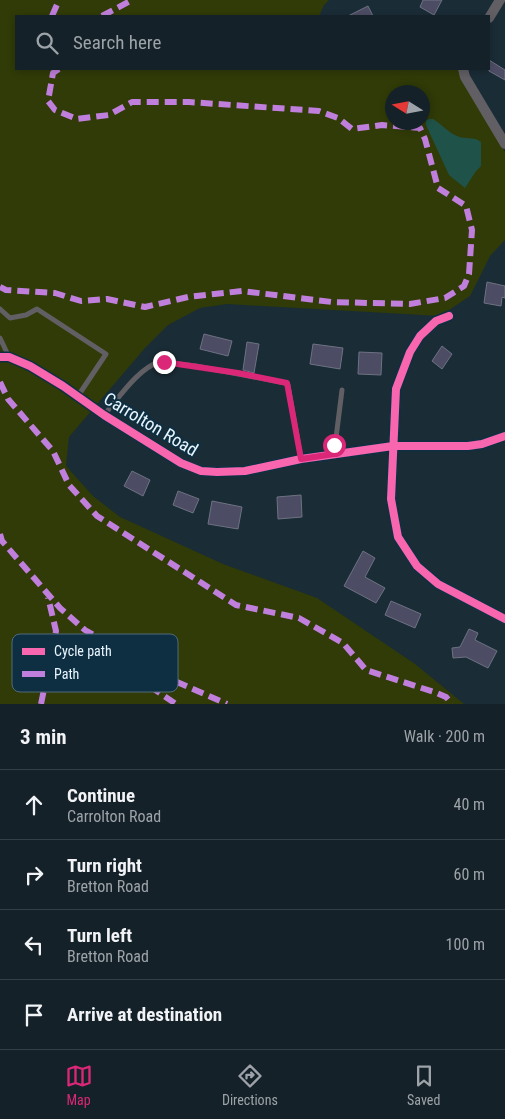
<!DOCTYPE html>
<meta charset="utf-8">
<style>
:root{--surface:#142128;--page:#1d2930;--text:#f1f3f6;--muted:#9da3a8;--line:#333e45;--accent:#db2777}
body{margin:0;font-family:"Roboto Condensed",sans-serif;background:var(--page);color:var(--text)}
.compass{position:absolute;left:385px;top:85px;width:45px;height:45px;border-radius:50%;background:var(--surface);box-shadow:0 2px 8px #0003;rotate:281deg}
.stop{position:absolute;width:15px;height:15px;margin:-11px;border:4px solid #db2777;border-radius:50%;background:#fff}
.stop.end{background:#db2777;border-color:#fff;box-shadow:0 1px 5px #0008}
.list{margin:0;padding:0;list-style:none}
h2{display:flex;justify-content:space-between;align-items:center;height:65px;margin:0;padding:0 20px;font-size:21px}
h2 small{font-size:16px;font-weight:400;color:var(--muted)}
.list li{display:grid;grid-template-columns:32px 1fr auto;gap:15px;align-items:center;box-sizing:border-box;height:70px;padding:0 20px;border-top:1px solid var(--line)}
.list b{display:block;font-size:19px;white-space:nowrap}
.list p{margin:0;font-size:16px;white-space:nowrap;color:var(--muted)}
.list em{font-size:16px;font-style:normal;color:var(--muted)}
.icon{flex:none;width:28px;height:28px;fill:none;stroke:currentColor;stroke-width:2;stroke-linecap:round;stroke-linejoin:round}
.map{position:relative;flex:none;width:505px;height:704px;overflow:hidden}
.search{position:absolute;background:var(--surface);box-shadow:0 2px 8px #0003;left:15px;right:15px;top:15px;height:55px;display:flex;align-items:center;gap:12px;box-sizing:border-box;padding:0 18px;border-radius:0px;color:var(--muted);font-size:19px}
.sheet{height:345px;background:var(--surface)}
nav{display:flex;justify-content:space-around;align-items:center;box-sizing:border-box;height:70px;border-top:1px solid var(--line);background:var(--surface);font-size:14px;color:var(--muted)}
nav a{display:grid;justify-items:center;gap:2px}
nav .on{color:var(--accent)}
.map>svg:first-child{display:block}
.green{fill:#303b07;fill-rule:evenodd}
.water{fill:#1f534a}
.building{fill:#4c4c64;stroke:#6e7282}
.lines{fill:none;stroke-linecap:round;stroke-linejoin:round}
.service{stroke:#615f64;stroke-width:5}
.minor{stroke:#615f64;stroke-width:10}
.quiet{stroke:#c07fdc;stroke-width:6;stroke-dasharray:12 6;stroke-linecap:butt}
.cycleway-casing{stroke:#0e2f42;stroke-width:11}
.cycleway{stroke:#f766af;stroke-width:8}
.route{stroke:#db2777;stroke-width:6}
.labels{text-anchor:middle;dominant-baseline:central;stroke-width:4;stroke-linejoin:round;paint-order:stroke}
.street-label{font-size:18px;fill:#eaf6ff;stroke:#0e2f42}
.key{fill:#0e2f42;stroke:#506b7b;stroke-width:1}
.key-label{font-size:14px;fill:#eaf6ff}
</style>
<div class="map">
<svg width="505" height="704" viewBox="0 0 505 704">
<rect width="100%" height="100%" fill="#1a2c36"/>
<!-- green -->
<path class="green" d="M0,0H329L324,5L319,16H16V69H454L458,70L505,152V240L490,256L470,296L440,316L227,304L200,308L168,325L145,348L69,437L66,466L93,496L120,517L223,564L317,598L415,664L464,704H0ZM392,92H422V122H392Z"/>
<!-- water -->
<path class="water" d="M429,119H433C441,124 449,133 457,136C465,140 474,136 481,142V166L476,171L465,188L449,175L426,125V121Z"/>
<!-- building -->
<path class="building" d="M423,0H442L434,15L420,7Z
M368,6L373,16H348Z
M489,60L505,70V80L489,71Z
M487,282L505,286V298L502,297L501,306L484,303Z
M204,334L232,341L228,356L200,349Z
M247,342L259,344L254,373L243,370Z
M313,344L343,348L340,369L310,364Z
M442,346L452,354L442,369L432,361Z
M359,352L382,353L381,375L358,374Z
M132,471L150,480L143,496L124,486Z
M178,491L199,499L193,513L173,505Z
M301,495L302,517L278,519L277,497Z
M212,501L242,507L238,529L208,524Z
M363,551L375,558L365,577L385,588L376,603L344,586Z
M391,601L421,614L415,628L385,615Z
M469,629L478,633L475,640L497,651L488,668L466,657L453,658L452,648L460,647Z"/>
<g class="lines">
<!-- service -->
<path class="service" d="M0,309L10,318L26,315L37,309L106,354L78,396
M0,338L9,357
M104,415C118,399 139,367 160,362L196,366L285,383L288,385L301,459
M334,454L342,390"/>
<!-- minor -->
<path class="minor" d="M489,18L500,0
M463,69L465,77L505,144
M449,316L436,321L420,336L410,352L396,389L391,499L398,537L417,566L438,584L505,619
M0,357H9L30,366L63,386L104,415L181,463L201,471L217,472L245,471L301,459L393,446H468L482,444L505,436"/>
<!-- quiet -->
<path class="quiet" d="M52,16L59,0
M102,16L132,0
M0,287L6,290L55,293L81,301L107,299L145,307L188,297L242,291L332,302L410,304L445,298L464,286L469,274L472,230L466,206L438,188L425,139L420,128L382,125L352,129L338,118L319,111L189,102H132L109,115L77,119L55,110L48,101L53,73L59,69
M0,382L8,399L53,451L69,485L97,516L236,605L299,618L343,643L366,670L437,693L446,697L452,704
M0,534L2,541L60,608L85,630L121,651L141,666L227,704
M121,651L117,657V664L176,704
M41,704L56,631L48,597"/>
<defs>
<path id="cycleway" d="M449,316L436,321L420,336L410,352L396,389L391,499L398,537L417,566L438,584L505,619
M0,357H9L30,366L63,386L104,415L181,463L201,471L217,472L245,471L301,459L393,446H468L482,444L505,436"/>
</defs>
<!-- cycleway casing -->
<use href="#cycleway" class="cycleway-casing"/>
<!-- cycleway -->
<use href="#cycleway" class="cycleway"/>
</g>
<g class="lines">
<!-- route -->
<path class="route" d="M164,362L238,373L287,383L301,459L334,454V445"/>
</g>
<g class="labels">
<!-- street labels -->
<g class="street-label">
<text transform="translate(151 424) rotate(31)">Carrolton Road</text>
</g>
</g>
<!-- legend -->
<rect x="12" y="634" width="166" height="58" rx="8" class="key"/>
<rect x="22" y="648" width="23" height="7" fill="#f766af"/>
<rect x="22" y="671" width="23" height="6" fill="#c07fdc"/>
<g class="key-label">
<text x="54" y="656">Cycle path</text>
<text x="54" y="679">Path</text>
</g>
</svg>
<svg class="compass" viewBox="-18 -18 36 36"><path d="M0-13l5 13h-10z" fill="#e53935"/><path d="M0 13l5-13h-10z" fill="#9da3a8"/></svg>
<div class="stop" style="left:334px;top:445px"></div>
<div class="stop end" style="left:164px;top:362px"></div>
<div class="search"><svg class="icon" aria-label="search" viewBox="0 0 24 24"><circle cx="10" cy="10" r="6"/><path d="M15 15l6 6"/></svg>Search here</div>
</div>
<section class="sheet">
<h2>3 min<small>Walk · 200 m</small></h2>
<ul class="list">
<li><svg class="icon" aria-label="ahead" viewBox="0 0 24 24"><path d="M12 20V5M6 11l6-6 6 6"/></svg><div><b>Continue</b><p>Carrolton Road</p></div><em>40 m</em></li>
<li><svg class="icon" aria-label="right" viewBox="0 0 24 24"><path d="M7 20v-9h11M14 6l5 5-5 5"/></svg><div><b>Turn right</b><p>Bretton Road</p></div><em>60 m</em></li>
<li><svg class="icon" aria-label="left" viewBox="0 0 24 24"><path d="M17 20v-9H6M10 6l-5 5 5 5"/></svg><div><b>Turn left</b><p>Bretton Road</p></div><em>100 m</em></li>
<li><svg class="icon" aria-label="arrive" viewBox="0 0 24 24"><path d="M6 21V4h12l-3 4 3 4H6"/></svg><div><b>Arrive at destination</b></div></li>
</ul>
</section>
<nav>
<a class="on"><svg class="icon" aria-label="map" viewBox="0 0 24 24"><path d="M3 6l6-2 6 2 6-2v14l-6 2-6-2-6 2zM9 4v14M15 6v14"/></svg>Map</a>
<a><svg class="icon" aria-label="directions" viewBox="0 0 24 24"><path d="M12 3l9 9-9 9-9-9zM9 14v-3h6M13 9l2 2-2 2"/></svg>Directions</a>
<a><svg class="icon" aria-label="saved" viewBox="0 0 24 24"><path d="M7 4h10v16l-5-4-5 4z"/></svg>Saved</a>
</nav>
